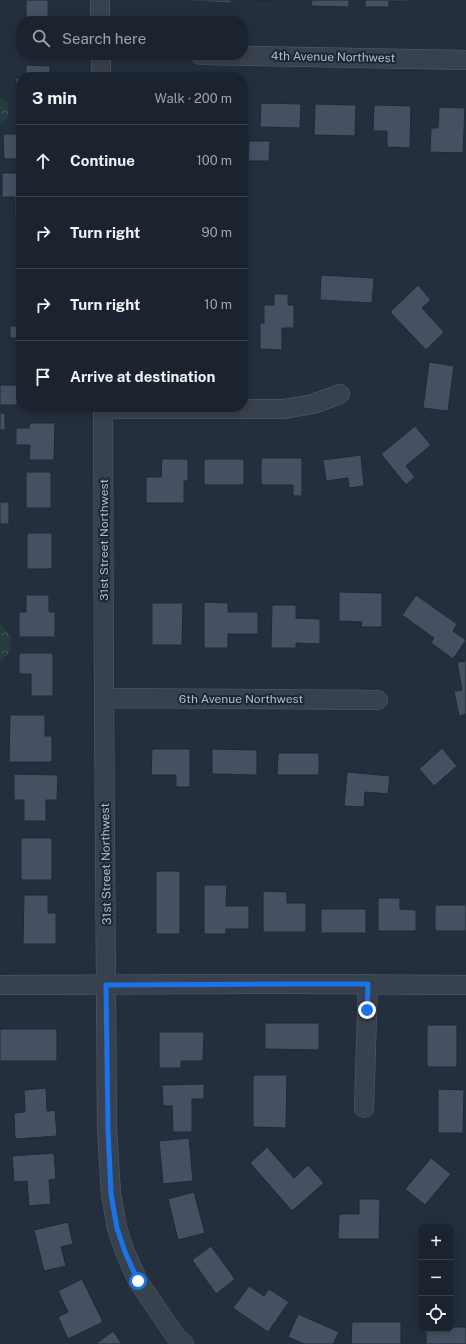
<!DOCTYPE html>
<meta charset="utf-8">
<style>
:root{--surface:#1b232e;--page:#242b36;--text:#f1f3f6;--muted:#a0a4aa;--line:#39404a}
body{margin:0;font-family:"Public Sans",sans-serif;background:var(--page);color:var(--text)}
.controls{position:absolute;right:12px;bottom:12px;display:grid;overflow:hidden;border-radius:8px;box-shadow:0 2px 10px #0003}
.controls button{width:36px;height:36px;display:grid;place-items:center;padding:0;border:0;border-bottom:1px solid var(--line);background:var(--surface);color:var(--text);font:20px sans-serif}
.stop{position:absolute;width:12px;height:12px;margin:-9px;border:3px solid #1a73e8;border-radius:50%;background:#fff}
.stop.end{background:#1a73e8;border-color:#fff;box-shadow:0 1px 4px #0008}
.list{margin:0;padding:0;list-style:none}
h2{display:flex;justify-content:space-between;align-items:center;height:52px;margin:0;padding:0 16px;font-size:17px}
h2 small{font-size:13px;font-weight:400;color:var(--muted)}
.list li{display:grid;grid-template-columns:26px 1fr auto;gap:12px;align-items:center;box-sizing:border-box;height:72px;padding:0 16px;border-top:1px solid var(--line)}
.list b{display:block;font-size:15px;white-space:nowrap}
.list em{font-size:13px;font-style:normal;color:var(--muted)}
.icon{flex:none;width:22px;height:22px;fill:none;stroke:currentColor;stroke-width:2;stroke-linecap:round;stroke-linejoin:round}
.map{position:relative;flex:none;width:466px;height:1344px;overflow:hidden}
.search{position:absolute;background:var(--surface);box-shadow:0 2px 10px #0003;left:16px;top:16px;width:232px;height:44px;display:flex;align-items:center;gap:10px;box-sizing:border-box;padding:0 14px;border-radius:16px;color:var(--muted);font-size:15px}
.panel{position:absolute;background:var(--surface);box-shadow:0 2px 10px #0003;left:16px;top:72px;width:232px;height:340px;border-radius:16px}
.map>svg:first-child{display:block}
.forest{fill:url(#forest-crowns)}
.building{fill:#455162;stroke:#1f2835}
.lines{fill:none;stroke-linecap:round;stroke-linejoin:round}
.minor-casing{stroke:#565f6c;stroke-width:20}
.minor{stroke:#38414e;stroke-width:19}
.route{stroke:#1a73e8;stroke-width:5}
.labels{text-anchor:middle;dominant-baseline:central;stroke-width:4;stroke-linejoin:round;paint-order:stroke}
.street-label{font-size:12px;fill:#b4bcc9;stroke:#1d2633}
</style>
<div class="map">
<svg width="466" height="1344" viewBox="0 0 466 1344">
<defs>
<pattern id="forest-crowns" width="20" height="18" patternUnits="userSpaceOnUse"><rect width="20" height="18" fill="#263c3f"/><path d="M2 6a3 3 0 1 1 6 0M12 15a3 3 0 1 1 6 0" fill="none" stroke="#435659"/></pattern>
</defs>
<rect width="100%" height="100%" fill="#242f3e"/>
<!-- forest -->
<path class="forest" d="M0,98L8,102V118L0,124Z
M0,623L11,636L10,652L0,663Z"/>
<!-- building -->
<path class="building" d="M26,0H48V21H26Z
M191,0H231V3L191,1Z
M252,0H279L278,1Z
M312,0H349V7L311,6Z
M365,0H408V2L389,1V7H365Z
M0,57H1V78H0Z
M26,65L50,66V77H26Z
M16,78H21V92H16Z
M261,103L301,104L300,128L260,127Z
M315,104L356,105L355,136L314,135Z
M374,105L411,106L410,148L387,147V131H373Z
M439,107L465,108L463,153L430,152L431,128H438Z
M3,134H21V159H4Z
M249,141H270L269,161H248Z
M2,173H21V216H15V197H2Z
M16,237H21V274H16Z
M321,275L374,278L372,303L320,300Z
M418,285L431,300L422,308L444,332L426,350L390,312Z
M274,294H288V305H294V328H282V350L260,349V323H264V305H274Z
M16,312H21V338H10V326H16Z
M243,325H245V347H243Z
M429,362L454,366L448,411L423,408Z
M0,385H17V405H0Z
M0,413H5V430H0Z
M30,423H55L54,460H29L30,445H16V428H29Z
M415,426L431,445L406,466L415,477L406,485L381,454Z
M361,455L364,486L349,488L348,478L326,481L323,460Z
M261,458H302V496H293V485H261Z
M162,459H188V481H184V503H146V477H161Z
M204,459H244V485H204Z
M26,472H51V508H26Z
M0,502H9V524H0Z
M27,533H52V569H27Z
M339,592L382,593V627H361L362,622L339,621Z
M26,595H49V612H55V637H19V612H26Z
M416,595L457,624L453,631L466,640L453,659L431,643L434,638L402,615Z
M204,602L228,603V612H258V634H228V648H204Z
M152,603H183L182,645H152Z
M272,605H296V618L320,619V644L296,643V648H271Z
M19,653H53V696H31V674H19Z
M466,661V714L459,716L454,691L462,690L457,662Z
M10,715H45V736H52V762H9Z
M442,748L457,766L434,786L419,769Z
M152,749H190V787H176V775H151Z
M212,749L257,750V775L212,774Z
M278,753H319V775H277Z
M347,772L390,776L388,794L365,792L364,807L344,806Z
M14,774L58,775L57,800H46V821H24V800H14Z
M21,838H52V880H21Z
M156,871H180V934H156Z
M204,885H227L226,906H249V929H226V934H204Z
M263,891L287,892V903H306V932H263Z
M24,895H48V913H56V944H23Z
M378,898H400V909L416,910V931H378Z
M435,905H466V931H435Z
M321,909H366V933H321Z
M265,1023H319V1050L265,1049Z
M427,1025H457V1067H427Z
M0,1029H57V1061H0Z
M159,1032H204L203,1061H181V1068H159Z
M253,1075H287L286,1128L253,1127Z
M204,1084V1099H192V1132H173L172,1106H163L162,1085Z
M46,1088L47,1111L55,1110L57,1136L15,1139L14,1113L25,1112L24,1090Z
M438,1089L464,1090L463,1133H438Z
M189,1138L193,1181L163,1184L159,1141Z
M267,1147L294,1178L308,1165L324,1183L292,1211L250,1163Z
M54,1153L56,1179L49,1180L51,1204L29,1206L27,1181L14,1182L12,1156Z
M431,1158L451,1174L425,1205L405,1189Z
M194,1192L205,1233L178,1240L168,1199Z
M359,1199H380L379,1239H338L339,1214H359Z
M68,1222L73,1244L61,1247L66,1266L44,1271L34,1230Z
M211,1246L235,1279L216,1294L192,1260Z
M82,1279L103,1322L68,1339L58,1317L68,1312L58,1291Z
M249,1286L264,1296L269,1289L289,1302L268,1332L233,1308Z
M298,1314L339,1332L333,1344H304L288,1337Z
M352,1322H401V1344H351Z
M451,1327H466V1344H426V1329H451Z
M113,1331L122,1344H96Z"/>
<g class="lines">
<defs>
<path id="minor" d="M100,0V21
M101,55V77
M201,55L466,60
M103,407L104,698L106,985L107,1129L111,1194L117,1228L125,1252L138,1281L176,1337L184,1344
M103,409H284L313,404L340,394
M104,698L378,700
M0,985L290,984L466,985
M364,1108L368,984"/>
</defs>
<!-- minor casing -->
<use href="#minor" class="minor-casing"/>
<!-- minor -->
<use href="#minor" class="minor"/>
</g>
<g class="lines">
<!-- route -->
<path class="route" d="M138,1281L125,1252L117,1228L111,1194L108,1129L106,985L290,984H368L367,1010"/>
</g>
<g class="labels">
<!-- street labels -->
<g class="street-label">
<text transform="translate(333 57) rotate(1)">4th Avenue Northwest</text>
<text transform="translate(104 540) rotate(-90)">31st Street Northwest</text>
<text x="241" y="699">6th Avenue Northwest</text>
<text transform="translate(106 864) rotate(-91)">31st Street Northwest</text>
</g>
</g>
</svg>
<div class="controls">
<button>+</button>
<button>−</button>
<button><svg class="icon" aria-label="locate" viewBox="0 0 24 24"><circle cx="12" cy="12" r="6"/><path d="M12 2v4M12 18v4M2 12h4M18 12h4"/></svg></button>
</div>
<div class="stop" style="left:138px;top:1281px"></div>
<div class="stop end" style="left:367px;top:1010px"></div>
<div class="search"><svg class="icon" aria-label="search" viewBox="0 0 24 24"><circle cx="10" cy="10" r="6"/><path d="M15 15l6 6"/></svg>Search here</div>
<section class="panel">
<h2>3 min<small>Walk · 200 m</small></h2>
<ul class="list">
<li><svg class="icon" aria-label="ahead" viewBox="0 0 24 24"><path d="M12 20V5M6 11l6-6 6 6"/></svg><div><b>Continue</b></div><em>100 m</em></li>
<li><svg class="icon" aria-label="right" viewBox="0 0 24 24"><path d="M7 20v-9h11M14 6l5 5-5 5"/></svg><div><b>Turn right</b></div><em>90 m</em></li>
<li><svg class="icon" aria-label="right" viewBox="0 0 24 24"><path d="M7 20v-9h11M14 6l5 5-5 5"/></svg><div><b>Turn right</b></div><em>10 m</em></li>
<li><svg class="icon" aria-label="arrive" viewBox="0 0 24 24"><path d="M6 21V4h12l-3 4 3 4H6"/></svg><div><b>Arrive at destination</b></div></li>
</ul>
</section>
</div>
